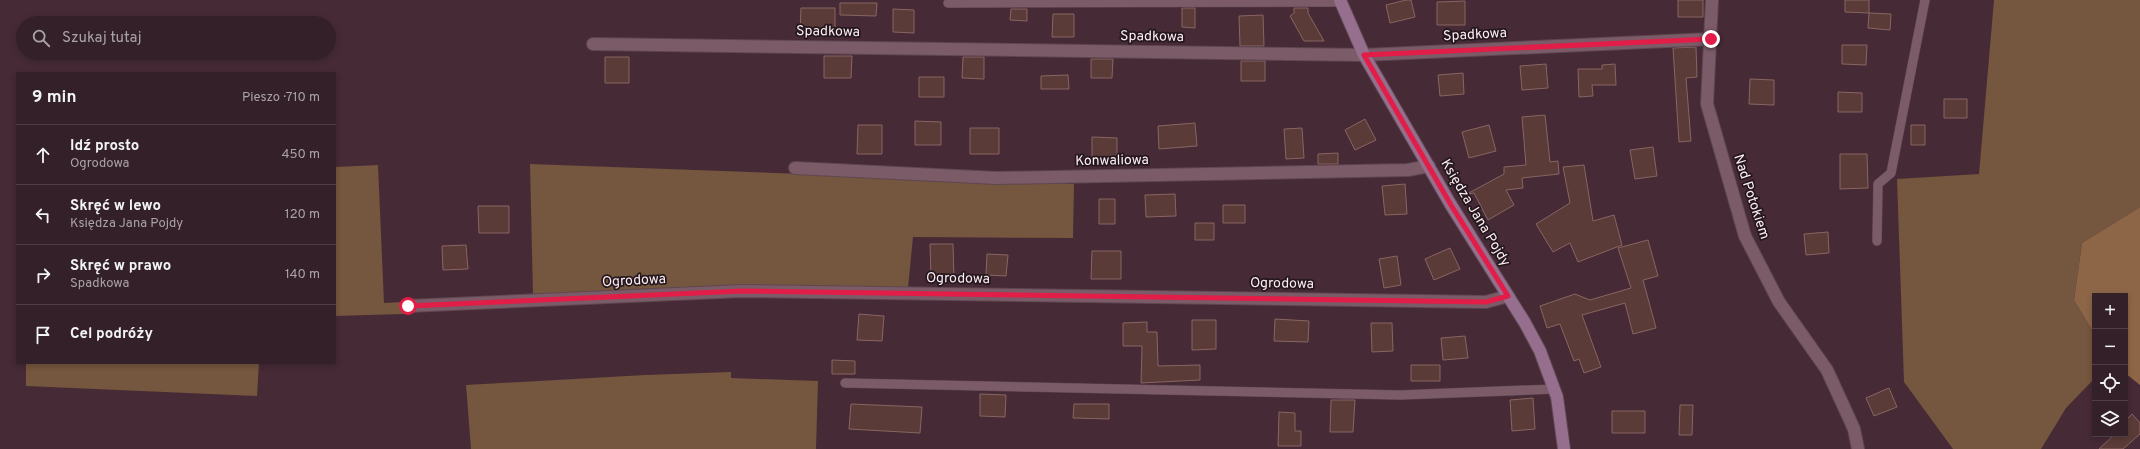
<!DOCTYPE html>
<html lang="pl">
<meta charset="utf-8">
<style>
:root{--surface:#342028;--page:#3c2830;--text:#f1f3f6;--muted:#a9a3a8;--line:#4e3e45}
body{margin:0;font-family:Overpass,sans-serif;background:var(--page);color:var(--text)}
.controls{position:absolute;right:12px;bottom:12px;display:grid;overflow:hidden;border-radius:0px;box-shadow:0 2px 6px #0003}
.controls button{width:36px;height:36px;display:grid;place-items:center;padding:0;border:0;border-bottom:1px solid var(--line);background:var(--surface);color:var(--text);font:20px sans-serif}
.stop{position:absolute;width:12px;height:12px;margin:-9px;border:3px solid #e11d48;border-radius:50%;background:#fff}
.stop.end{background:#e11d48;border-color:#fff;box-shadow:0 1px 4px #0008}
.list{margin:0;padding:0;list-style:none}
h2{display:flex;justify-content:space-between;align-items:center;height:52px;margin:0;padding:0 16px;font-size:17px}
h2 small{font-size:13px;font-weight:400;color:var(--muted)}
.list li{display:grid;grid-template-columns:26px 1fr auto;gap:12px;align-items:center;box-sizing:border-box;height:60px;padding:0 16px;border-top:1px solid var(--line)}
.list b{display:block;font-size:15px;white-space:nowrap}
.list p{margin:0;font-size:13px;white-space:nowrap;color:var(--muted)}
.list em{font-size:13px;font-style:normal;color:var(--muted)}
.icon{flex:none;width:22px;height:22px;fill:none;stroke:currentColor;stroke-width:2;stroke-linecap:round;stroke-linejoin:round}
.map{position:relative;flex:none;width:2140px;height:449px;overflow:hidden}
.search{position:absolute;background:var(--surface);box-shadow:0 2px 6px #0003;left:16px;top:16px;width:320px;height:44px;display:flex;align-items:center;gap:10px;box-sizing:border-box;padding:0 14px;border-radius:22px;color:var(--muted);font-size:15px}
.panel{position:absolute;background:var(--surface);box-shadow:0 2px 6px #0003;left:16px;top:72px;width:320px;height:292px;border-radius:0px}
.map>svg:first-child{display:block}
.green{fill:#75563e}
.forest{fill:#8d6648}
.building{fill:#5b3b38;stroke:#886562}
.lines{fill:none;stroke-linecap:round;stroke-linejoin:round}
.lane-casing{stroke:#5e4751;stroke-width:10}
.street-casing{stroke:#5e4751;stroke-width:14}
.secondary-casing{stroke:#5e4751;stroke-width:14}
.lane{stroke:#7b5b68;stroke-width:9}
.street{stroke:#7b5b68;stroke-width:12}
.secondary{stroke:#966e8e;stroke-width:12}
.route{stroke:#e11d48;stroke-width:5}
.labels{text-anchor:middle;dominant-baseline:central;stroke-width:3.5;stroke-linejoin:round;paint-order:stroke}
.street-label{font-size:14px;fill:#fdeef3;stroke:#24171d}
</style>
<div class="map">
<svg width="2140" height="449" viewBox="0 0 2140 449">
<rect width="100%" height="100%" fill="#462a36"/>
<!-- green -->
<path class="green" d="M1994,0H2140V207L2082,243L2074,300L2095,335V378L2066,408L2041,449H1953L1904,382L1897,179L1979,174Z
M530,164L1074,184L1073,238L913,237L908,288L533,295Z
M378,165L384,303L402,302L404,314L335,316V167Z
M26,363H259L257,396L26,386Z
M731,372V378L818,381L816,449H471L466,385L645,375Z"/>
<!-- forest -->
<path class="forest" d="M2140,207V385L2125,373V296H2095V335L2074,300L2082,243Z"/>
<!-- building -->
<path class="building" d="M1406,0H1411L1415,17L1390,23L1386,5Z
M1678,0H1703V17H1678Z
M1845,0H1869V13L1845,12Z
M1465,1V25H1437V2Z
M840,3H877L876,16L840,15Z
M801,8H835V32H800Z
M1182,8H1195V28L1182,27Z
M1294,8H1308V13L1324,41H1304L1290,16L1294,13Z
M893,9L914,10V33L893,32Z
M1011,9H1027V21L1010,20Z
M1869,13L1891,14L1890,30L1868,28Z
M1053,14H1074V37H1052Z
M1263,15L1264,46H1240L1239,16Z
M1842,45H1867L1866,65L1842,64Z
M1696,47L1697,77L1686,78L1691,141L1679,142L1673,48Z
M824,56H852L851,78H824Z
M605,57H629V83H605Z
M963,57H984V79L962,78Z
M1091,59H1113L1112,78H1091Z
M1241,61H1265V81H1241Z
M1546,64L1548,88L1522,90L1520,66Z
M1615,64L1616,85H1592L1593,96L1579,97L1578,69H1602V65Z
M1463,73L1464,94L1440,96L1438,75Z
M1068,75L1069,89H1041V76Z
M919,77H944V97H919Z
M1750,79L1774,80V105L1749,104Z
M1838,92L1862,93V112H1838Z
M1944,99H1967V118H1944Z
M1545,115L1550,162L1558,161L1559,174L1522,178L1523,188L1506,190L1514,205L1488,220L1474,193L1467,194L1504,174V167L1526,165L1522,117Z
M1365,119L1376,140L1355,150L1345,130Z
M915,121L941,122V145H915Z
M1195,123L1197,146L1159,149L1158,126Z
M858,125H882V154H857Z
M1489,125L1496,151L1469,158L1462,132Z
M1911,125H1925V145H1911Z
M970,128H999V154H970Z
M1302,128L1304,158L1286,159L1284,129Z
M1092,137L1117,138V159L1092,158Z
M1653,147L1657,176L1635,179L1630,150Z
M1338,153V164H1318V154Z
M1840,154H1867L1868,188L1840,189Z
M1584,165L1593,221L1614,215L1622,245L1578,262L1570,243L1553,252L1536,224L1570,203L1563,167Z
M1405,184L1407,214L1385,215L1382,186Z
M1175,194L1176,216L1146,217L1145,195Z
M1099,199H1115V224H1099Z
M1223,205H1245V223H1223Z
M478,206H509V233H479Z
M1195,223H1214V240H1195Z
M1828,232L1829,253L1806,255L1804,234Z
M1648,240L1658,276L1643,280L1656,328L1633,334L1625,303L1582,315L1601,367L1584,373L1579,359L1574,361L1560,324L1547,328L1540,306L1575,294L1590,300L1631,288L1618,248Z
M930,244H953L954,277H931Z
M466,245L468,269L443,270L442,246Z
M1450,248L1460,269L1434,280L1425,259Z
M1092,251H1121V279H1091Z
M987,254L1008,255L1006,276L986,275Z
M1397,256L1401,285L1384,288L1379,259Z
M859,314L884,316L882,341L857,340Z
M1275,319L1309,321L1308,342L1274,341Z
M1192,320H1216V349L1192,350Z
M1147,322V332H1157L1158,366L1200,365V380L1141,383L1142,346H1123V323Z
M1371,323H1392L1393,351L1372,352Z
M1465,336L1468,358L1443,360L1441,338Z
M832,360L855,361V374H832Z
M1411,365H1440V381H1411Z
M1889,388L1897,407L1874,416L1866,398Z
M980,394L1006,395L1005,417L980,416Z
M1533,398L1535,429L1512,431L1510,400Z
M1331,400H1355L1353,432H1330Z
M851,404L922,407L920,433L849,429Z
M1074,404H1109V419L1073,418Z
M1680,405H1693L1692,435H1679Z
M1612,411H1645V433H1612Z
M1279,412L1295,413V431H1301V446H1278Z
M2132,414L2140,423V434L2123,449H2099L2115,434H2125V421Z"/>
<g class="lines">
<defs>
<path id="lane" d="M948,3L1341,2
M1877,241L1878,184L1891,173L1925,0
M845,383L1400,395L1555,389"/>
<path id="street" d="M1712,0L1707,104L1745,236L1779,302L1827,370L1854,429L1858,449
M593,44L1364,55L1711,39
M795,168L997,178L1408,170L1429,166
M408,306L742,291L1486,302L1508,296"/>
<path id="secondary" d="M1340,0L1364,55L1451,205L1525,323L1540,351L1557,397L1564,449"/>
</defs>
<!-- lane casing -->
<use href="#lane" class="lane-casing"/>
<!-- street casing -->
<use href="#street" class="street-casing"/>
<!-- secondary casing -->
<use href="#secondary" class="secondary-casing"/>
<!-- lane -->
<use href="#lane" class="lane"/>
<!-- street -->
<use href="#street" class="street"/>
<!-- secondary -->
<use href="#secondary" class="secondary"/>
</g>
<g class="lines">
<!-- route -->
<path class="route" d="M408,306L742,291L1486,302L1508,296L1451,205L1364,55L1711,39"/>
</g>
<g class="labels">
<!-- street labels -->
<g class="street-label">
<text transform="translate(828 32) rotate(1)">Spadkowa</text>
<text transform="translate(1475 35) rotate(-3)">Spadkowa</text>
<text transform="translate(1152 37) rotate(1)">Spadkowa</text>
<text transform="translate(1112 161) rotate(-1)">Konwaliowa</text>
<text transform="translate(1751 197) rotate(72)">Nad Potokiem</text>
<text transform="translate(1475 213) rotate(59)">Księdza Jana Pojdy</text>
<text transform="translate(958 279) rotate(1)">Ogrodowa</text>
<text transform="translate(634 281) rotate(-3)">Ogrodowa</text>
<text transform="translate(1282 284) rotate(1)">Ogrodowa</text>
</g>
</g>
</svg>
<div class="controls">
<button>+</button>
<button>−</button>
<button><svg class="icon" aria-label="locate" viewBox="0 0 24 24"><circle cx="12" cy="12" r="6"/><path d="M12 2v4M12 18v4M2 12h4M18 12h4"/></svg></button>
<button><svg class="icon" aria-label="layers" viewBox="0 0 24 24"><path d="M12 4l9 5-9 5-9-5zM3 14l9 5 9-5"/></svg></button>
</div>
<div class="stop" style="left:408px;top:306px"></div>
<div class="stop end" style="left:1711px;top:39px"></div>
<div class="search"><svg class="icon" aria-label="search" viewBox="0 0 24 24"><circle cx="10" cy="10" r="6"/><path d="M15 15l6 6"/></svg>Szukaj tutaj</div>
<section class="panel">
<h2>9 min<small>Pieszo · 710 m</small></h2>
<ul class="list">
<li><svg class="icon" aria-label="ahead" viewBox="0 0 24 24"><path d="M12 20V5M6 11l6-6 6 6"/></svg><div><b>Idź prosto</b><p>Ogrodowa</p></div><em>450 m</em></li>
<li><svg class="icon" aria-label="left" viewBox="0 0 24 24"><path d="M17 20v-9H6M10 6l-5 5 5 5"/></svg><div><b>Skręć w lewo</b><p>Księdza Jana Pojdy</p></div><em>120 m</em></li>
<li><svg class="icon" aria-label="right" viewBox="0 0 24 24"><path d="M7 20v-9h11M14 6l5 5-5 5"/></svg><div><b>Skręć w prawo</b><p>Spadkowa</p></div><em>140 m</em></li>
<li><svg class="icon" aria-label="arrive" viewBox="0 0 24 24"><path d="M6 21V4h12l-3 4 3 4H6"/></svg><div><b>Cel podróży</b></div></li>
</ul>
</section>
</div>
